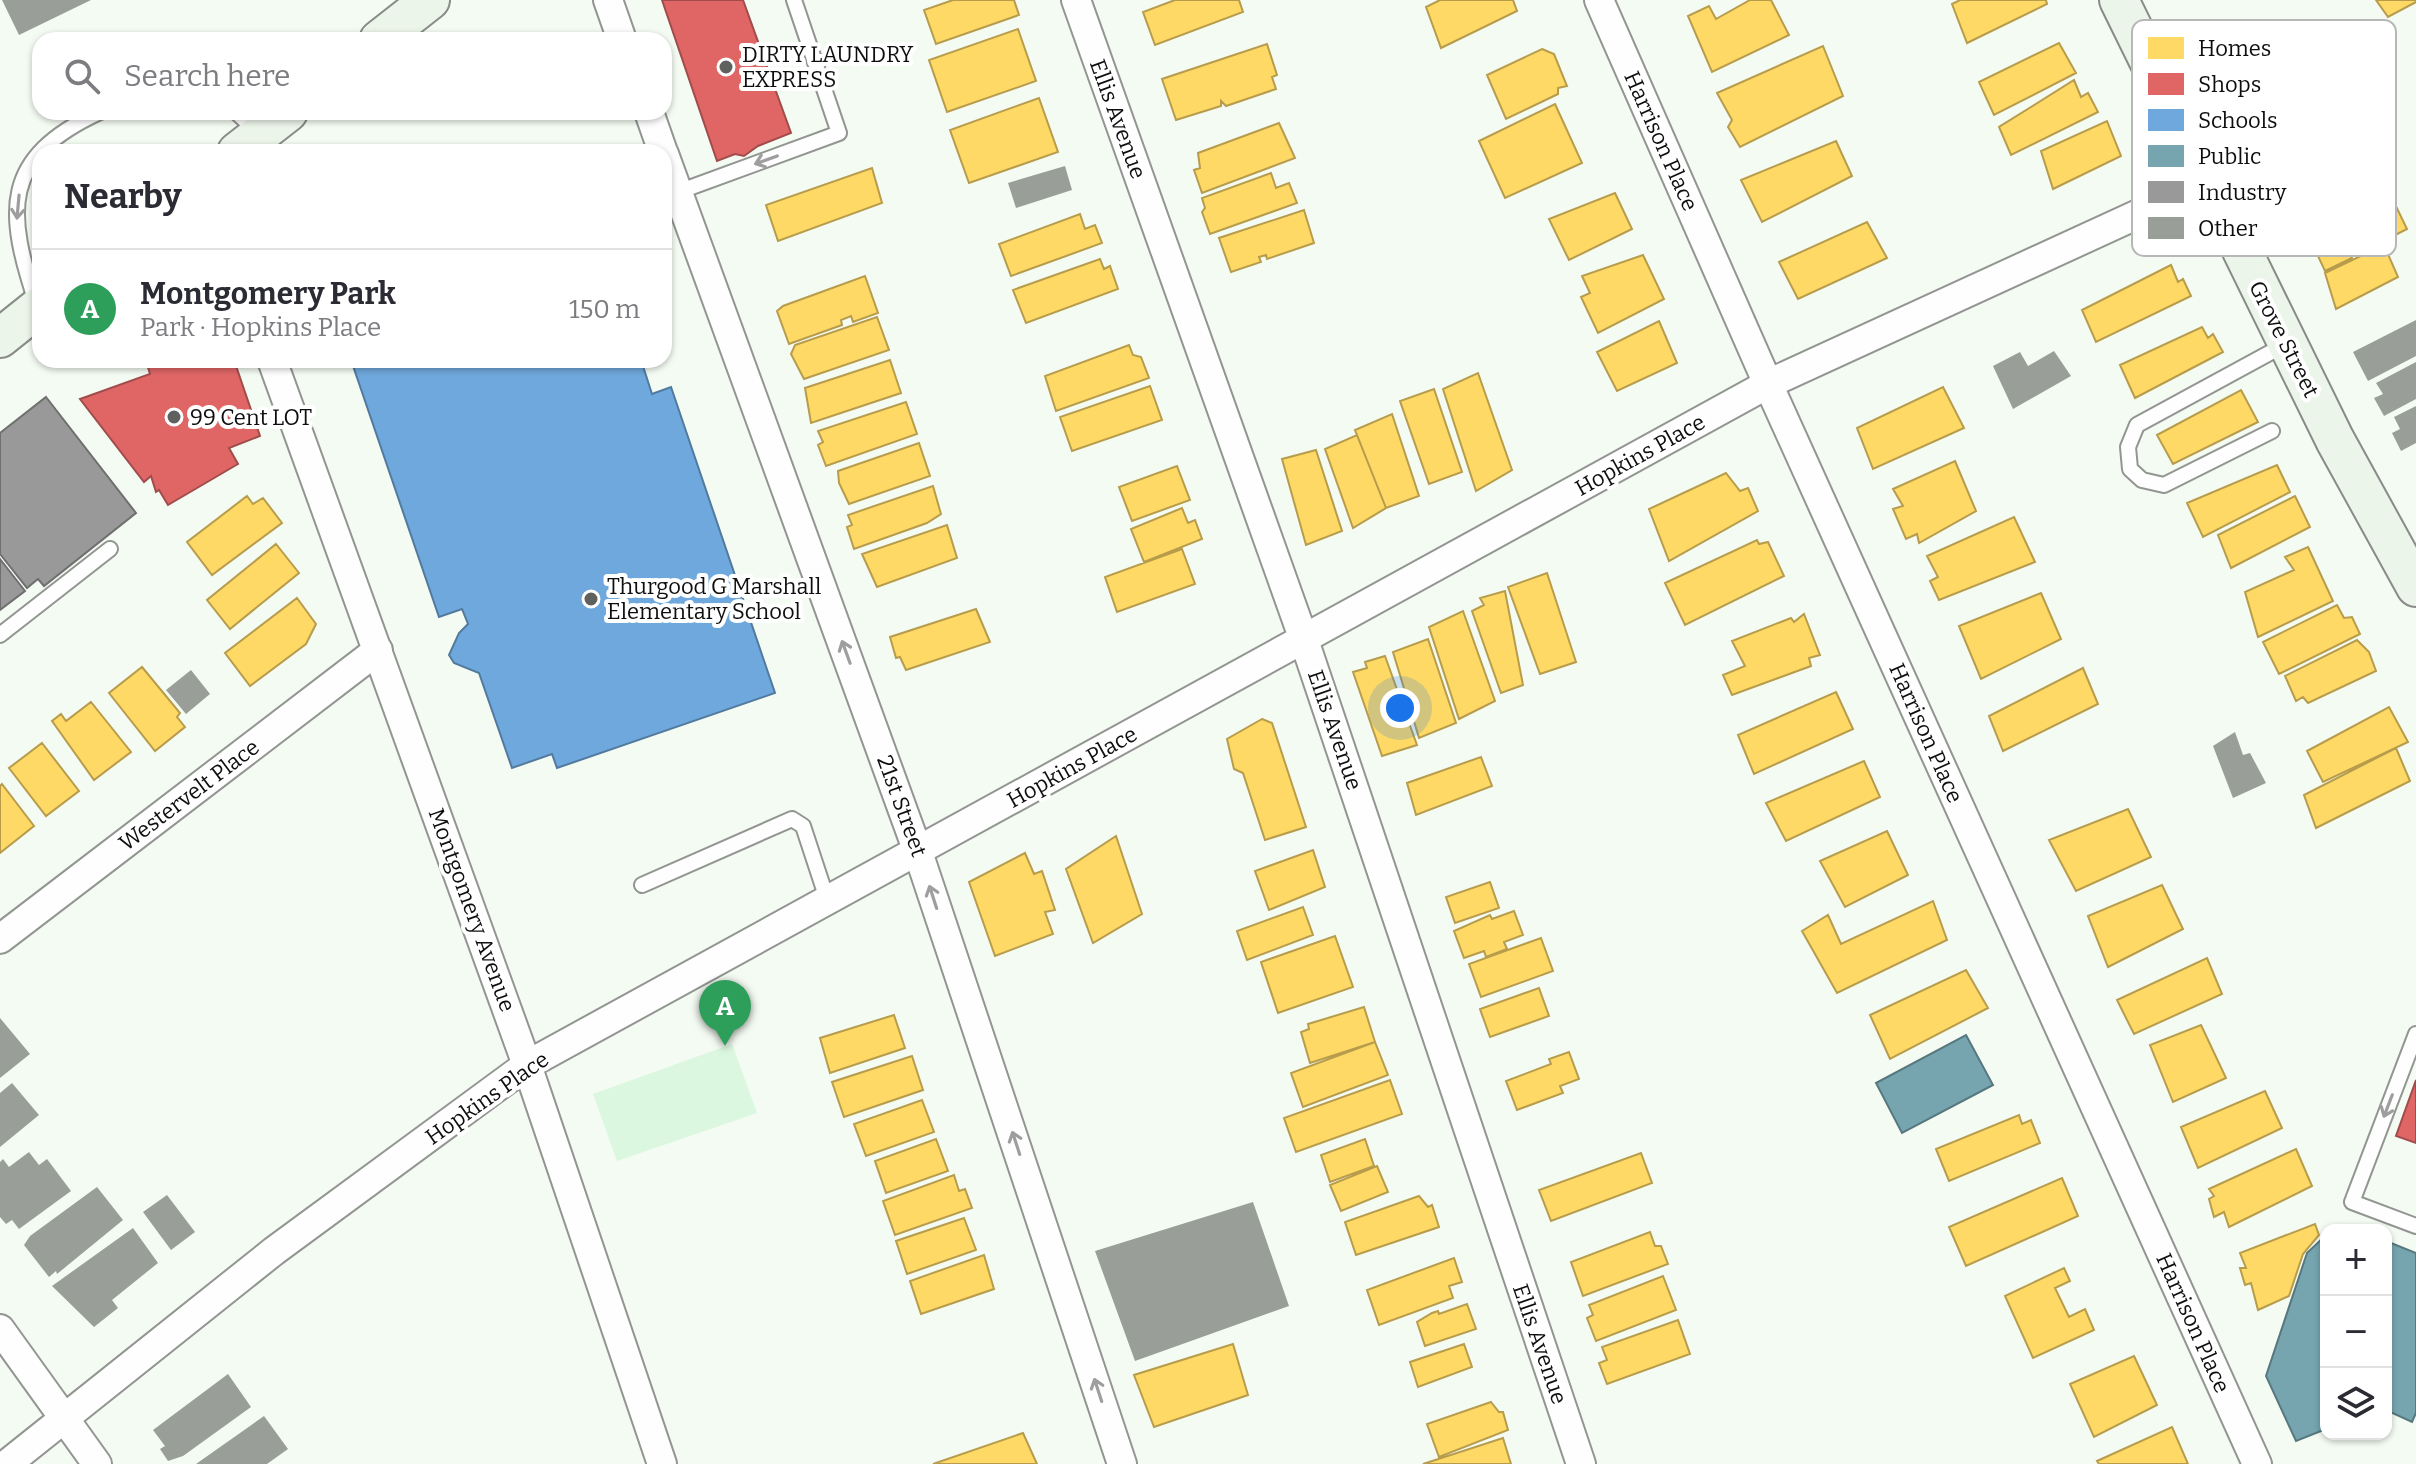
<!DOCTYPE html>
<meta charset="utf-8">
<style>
:root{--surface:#fff;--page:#f7f7f7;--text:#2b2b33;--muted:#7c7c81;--line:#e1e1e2;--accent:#5e615e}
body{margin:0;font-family:Bitter,serif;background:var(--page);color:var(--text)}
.controls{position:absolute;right:24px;bottom:24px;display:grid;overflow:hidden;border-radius:16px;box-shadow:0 2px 6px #0004}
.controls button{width:72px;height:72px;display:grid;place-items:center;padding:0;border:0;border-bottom:2px solid var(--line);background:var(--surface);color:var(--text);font:40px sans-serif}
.you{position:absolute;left:1400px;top:708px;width:28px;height:28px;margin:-20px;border:6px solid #fff;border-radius:50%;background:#1a73e8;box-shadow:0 0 0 12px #1a73e833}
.badge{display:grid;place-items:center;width:52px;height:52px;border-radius:50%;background:var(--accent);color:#fff;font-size:26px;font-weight:700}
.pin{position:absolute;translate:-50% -66px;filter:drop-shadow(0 2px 4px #0008)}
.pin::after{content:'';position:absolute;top:42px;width:28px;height:24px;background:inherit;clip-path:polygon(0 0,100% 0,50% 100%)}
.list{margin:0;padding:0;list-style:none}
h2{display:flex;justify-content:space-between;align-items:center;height:104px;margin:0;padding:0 32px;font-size:34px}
h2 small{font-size:26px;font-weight:400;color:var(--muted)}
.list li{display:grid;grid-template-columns:52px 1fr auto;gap:24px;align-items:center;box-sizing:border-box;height:120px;padding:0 32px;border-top:2px solid var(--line)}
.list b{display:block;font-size:30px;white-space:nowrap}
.list p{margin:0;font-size:26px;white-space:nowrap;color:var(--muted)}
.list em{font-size:26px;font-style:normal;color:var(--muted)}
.icon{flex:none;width:44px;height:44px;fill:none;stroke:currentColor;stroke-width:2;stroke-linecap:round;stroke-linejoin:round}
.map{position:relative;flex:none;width:2416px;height:1464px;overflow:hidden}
.search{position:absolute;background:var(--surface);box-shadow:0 2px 6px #0004;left:32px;top:32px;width:640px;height:88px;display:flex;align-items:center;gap:20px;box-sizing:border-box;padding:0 28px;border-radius:24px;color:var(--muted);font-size:30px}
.panel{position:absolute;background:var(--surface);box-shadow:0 2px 6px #0004;left:32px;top:144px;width:640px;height:224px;border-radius:24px}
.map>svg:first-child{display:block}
.pitch{fill:#dbf7e0}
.homes{fill:#ffd966;stroke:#b79c4c;stroke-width:2}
.shops{fill:#e06666;stroke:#a14c4c;stroke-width:2}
.schools{fill:#6fa8dc;stroke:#527a9e;stroke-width:2}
.public{fill:#76a5af;stroke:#57787f;stroke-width:2}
.industry{fill:#999;stroke:#6f6f6f;stroke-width:2}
.building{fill:#9a9e98}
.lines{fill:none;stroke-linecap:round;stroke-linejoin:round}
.lane-casing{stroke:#929591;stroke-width:18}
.street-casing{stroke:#929591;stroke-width:32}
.secondary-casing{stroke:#888b87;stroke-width:42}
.lane{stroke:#fdfefd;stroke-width:14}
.street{stroke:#fdfefd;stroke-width:28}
.secondary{stroke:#ecf5ea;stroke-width:38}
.oneway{stroke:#9d9e9d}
.poi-dot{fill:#5e615e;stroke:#fff;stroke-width:3}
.labels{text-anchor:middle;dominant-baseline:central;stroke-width:8;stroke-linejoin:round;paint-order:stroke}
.poi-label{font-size:22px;fill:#0e0e0e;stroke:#fff;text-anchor:start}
.street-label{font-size:22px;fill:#0e0e0e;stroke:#fff}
.key{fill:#fff;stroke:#b7b7b7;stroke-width:2}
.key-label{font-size:22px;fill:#0e0e0e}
</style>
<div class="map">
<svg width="2416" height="1464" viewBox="0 0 2416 1464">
<rect width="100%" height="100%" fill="#f4fbf2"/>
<!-- pitch -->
<path class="pitch" d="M732,1044L757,1113L617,1161L593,1094Z"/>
<!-- homes -->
<path class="homes" d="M953,0H1014L1019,15L936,44L924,10Z
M1175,0H1239L1243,12L1155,45L1143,12Z
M1440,0H1513L1517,11L1441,48L1426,7Z
M1750,0H1771L1789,35L1712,72L1688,16L1709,6L1716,19Z
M1960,0H2046L2047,4L1967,43L1952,4Z
M2376,0H2416V2L2388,17Z
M1018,29L1036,81L947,112L929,60Z
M2059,43L2076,73L1994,115L1979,82Z
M1267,44L1277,75L1272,77L1276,89L1226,106L1221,101V106L1176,120L1162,79Z
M1823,46L1843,96L1740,147L1728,127L1732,120L1717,93Z
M1542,49L1554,54L1567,86L1558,88V94L1506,119L1487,75Z
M2074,80L2081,97L2088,93L2098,112L2011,155L1999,127Z
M1039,98L1058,152L969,183L950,130Z
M1555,104L1582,163L1505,198L1479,141Z
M2107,121L2121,156L2053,189L2041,151Z
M1279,123L1295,158L1202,193L1194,170L1200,168L1198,153Z
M1836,141L1852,176L1762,222L1741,180Z
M872,168L882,203L778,241L766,205Z
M1271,173L1276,188L1289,183L1297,203L1210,234L1202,212L1205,208L1202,198Z
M1615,193L1632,229L1569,260L1549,219Z
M2393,200L2407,229L2358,254L2355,247L2348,251L2352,258L2325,271L2310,239Z
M1304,210L1314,243L1267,259L1266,255L1259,257L1261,262L1231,272L1219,238Z
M1080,214L1085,229L1095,225L1102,243L1011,276L999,244Z
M1867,222L1887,258L1798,299L1779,262Z
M2384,245L2398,277L2336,309L2325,273Z
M1643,255L1664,299L1598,333L1581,297L1590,293L1582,276Z
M1100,259L1104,269L1110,266L1118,289L1026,323L1013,290Z
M2171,265L2178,282L2183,279L2191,296L2096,342L2082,310Z
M865,276L878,313L853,322L851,316L841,320L842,325L789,344L777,311L783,306Z
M877,317L889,350L804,379L791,354L795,345Z
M1659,321L1677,363L1617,391L1597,352Z
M2202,327L2208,338L2213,334L2223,352L2135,398L2120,365Z
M1129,345L1133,355L1141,357L1149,378L1056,411L1045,376Z
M890,360L901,393L811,423L805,388Z
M1478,373L1512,470L1476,491L1443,389Z
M1150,386L1162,420L1072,451L1060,417Z
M1943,387L1964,428L1873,469L1857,428Z
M1434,389L1462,472L1429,484L1400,401Z
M2241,390L2258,422L2173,464L2157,435Z
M906,402L917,434L826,466L818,445L823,442L818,431Z
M1392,414L1419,496L1386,508L1355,430Z
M1357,435L1386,508L1353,528L1325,449Z
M919,443L930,476L849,504L839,483L838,471Z
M1316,450L1342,531L1306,545L1282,459Z
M1955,461L1976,511L1919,543L1917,534L1906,539L1893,509L1903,506L1893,489Z
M2277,465L2290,492L2203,537L2187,503Z
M1177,466L1190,500L1132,521L1119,487Z
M1726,473L1740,491L1748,488L1758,511L1669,561L1649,509Z
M933,486L941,514L927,523L854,549L847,527L852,525L848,515Z
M247,496L253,504L263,498L282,523L212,575L187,542Z
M2295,496L2310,527L2231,568L2218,535Z
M1182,508L1188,523L1195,520L1202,539L1144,562L1131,529Z
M2014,517L2035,562L1939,600L1930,581L1938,577L1927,556Z
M947,525L957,558L877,587L862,554Z
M1757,540L1759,544L1768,542L1784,576L1685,625L1665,583Z
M276,544L299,573L230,629L207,600Z
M2308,547L2333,601L2258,637L2245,592L2294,570L2285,557Z
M1182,549L1195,584L1117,612L1105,577Z
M1547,573L1576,662L1540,674L1508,587Z
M1505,591L1523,685L1501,693L1472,611L1484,605L1480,598Z
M2041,593L2061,639L1981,679L1959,626Z
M297,598L316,624L306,644L250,686L225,653Z
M2337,605L2344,618L2352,617L2360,634L2279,674L2263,642Z
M976,609L990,642L906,670L900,657L896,658L890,637Z
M1463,611L1495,701L1459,719L1429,627Z
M1804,614L1820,655L1809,658L1811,666L1732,695L1723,675L1745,666L1732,641L1791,618L1794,622Z
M1428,639L1456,723L1419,738L1393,652Z
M2357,640L2369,652L2376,671L2308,703L2303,697L2296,701L2285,676Z
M1385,656L1417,745L1382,756L1353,672L1367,668L1365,662Z
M142,667L180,713L177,717L185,727L155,751L109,693Z
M2083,668L2098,704L2003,751L1989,716Z
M1836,692L1853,729L1754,774L1738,735Z
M91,702L131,752L94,780L52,721L61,714L66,721Z
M2389,707L2408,742L2323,782L2307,751Z
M1262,719L1272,723L1306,827L1265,840L1243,773L1234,769L1227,739Z
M42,743L79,791L46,816L9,768Z
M2396,748L2410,781L2316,828L2304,795Z
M1481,757L1492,786L1416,815L1407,783Z
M1864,761L1880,797L1786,841L1766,803Z
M2,784L34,826L0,853V786Z
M2128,809L2151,857L2076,891L2049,840Z
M1887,831L1908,875L1845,907L1820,861Z
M1116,836L1142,914L1093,943L1066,869Z
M1313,850L1325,887L1269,910L1255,871Z
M1025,853L1034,874L1042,871L1055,910L1045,912L1053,934L995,956L969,882Z
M1490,882L1499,908L1455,923L1446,897Z
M2162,885L2183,929L2108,967L2088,916Z
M1933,901L1947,940L1837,993L1802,931L1828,915L1841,944Z
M1303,907L1313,935L1247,960L1237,931Z
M1514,911L1523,935L1504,942L1507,949L1486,957L1484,951L1464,958L1454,931L1490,915L1492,919Z
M1335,936L1353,987L1278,1013L1261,962Z
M1541,938L1553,971L1481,997L1469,964Z
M2207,958L2222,994L2134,1034L2117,1000Z
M1966,970L1988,1008L1890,1059L1870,1015Z
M1539,988L1549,1016L1490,1037L1480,1009Z
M1364,1007L1375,1042L1310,1063L1301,1032L1309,1029L1308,1024Z
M894,1015L905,1048L830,1073L820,1038Z
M2201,1025L2226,1078L2173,1102L2150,1045Z
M1375,1042L1388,1075L1303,1107L1291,1073Z
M1569,1052L1579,1079L1560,1086L1563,1093L1517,1110L1506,1081L1551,1064L1549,1059Z
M912,1056L923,1090L844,1117L832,1082Z
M1390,1080L1402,1114L1296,1152L1284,1118Z
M2265,1091L2282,1128L2198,1168L2181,1127Z
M922,1100L934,1132L866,1156L854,1124Z
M2019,1115L2022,1124L2031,1120L2040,1143L1949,1181L1936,1149Z
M936,1139L948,1171L886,1193L875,1161Z
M1365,1139L1374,1166L1330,1182L1321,1155Z
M2296,1149L2312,1186L2229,1227L2224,1212L2214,1217L2209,1199L2214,1196L2209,1189Z
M1641,1153L1652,1183L1551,1221L1539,1190Z
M1377,1166L1388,1192L1341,1211L1330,1185Z
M954,1175L959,1191L965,1189L972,1208L895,1235L883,1201Z
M2062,1178L2078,1216L1966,1266L1949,1227Z
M1419,1196L1428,1207L1432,1205L1439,1227L1356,1255L1345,1222Z
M964,1218L976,1250L907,1274L896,1241Z
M2315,1224L2319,1235L2303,1254L2289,1296L2258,1310L2251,1283L2245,1285L2240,1268H2246L2240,1253Z
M1650,1232L1655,1246H1661L1668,1264L1583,1296L1571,1262Z
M984,1255L994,1289L921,1314L910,1281Z
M1454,1258L1462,1282L1449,1286L1453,1298L1379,1325L1367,1290Z
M2064,1268L2070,1281L2055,1288L2069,1317L2085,1309L2094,1330L2033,1358L2005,1296Z
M1663,1276L1676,1310L1596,1341L1587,1318L1593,1315L1589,1305Z
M1467,1304L1476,1329L1425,1346L1417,1322L1432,1313L1438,1311L1439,1314Z
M1678,1320L1690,1354L1607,1384L1599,1363L1607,1360L1602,1347Z
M1233,1344L1248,1395L1154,1427L1134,1375Z
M1464,1344L1472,1367L1418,1387L1410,1362Z
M2134,1356L2157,1405L2094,1437L2070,1384Z
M1491,1402L1499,1412H1503L1508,1430L1439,1457L1427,1424Z
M2172,1427L2188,1464H2099L2097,1461Z
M1023,1433L1037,1464H933Z
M1503,1438L1511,1464H1423Z"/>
<!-- shops -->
<path class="shops" d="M662,0H743L791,133L758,146L744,156L735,154L717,161Z
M158,360H234L260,436L229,448L238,464L168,505L159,490L156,492L151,476L144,482L80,399L150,374L147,364Z
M2416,1080V1143L2396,1136Z"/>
<!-- schools -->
<path class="schools" d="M351,360H631L633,366L642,363L652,394L671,387L775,693L557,768L552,754L512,768L479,673L454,663L449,655L459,633L468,624L462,609L439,617Z"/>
<!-- public -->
<path class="public" d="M1966,1035L1993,1085L1902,1133L1876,1083Z
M2326,1235V1429L2296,1441L2266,1376L2307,1253Z
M2386,1241L2416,1253V1413L2412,1422L2386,1410Z"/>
<!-- industry -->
<path class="industry" d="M46,397L136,513L44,586L38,579L27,588L0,554V433Z
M0,559L25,591L0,610Z"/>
<!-- building -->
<path class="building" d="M2,0H91L19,35Z
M1065,166L1072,190L1016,208L1008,183Z
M2416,320V356L2368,381L2353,352Z
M2054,351L2071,376L2013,409L1993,366L2020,352L2028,366Z
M2416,362V399L2384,416L2374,398L2383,394L2376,383Z
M2416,406V443L2401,451L2392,433L2400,429L2394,417Z
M191,670L210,694L186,714L166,690Z
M2235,732L2243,755L2250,753L2266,783L2233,798L2213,746Z
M0,1018L30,1054L0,1078Z
M12,1083L39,1115L0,1147V1093Z
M29,1152L39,1165L47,1159L71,1191L19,1229L12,1220L6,1224L0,1217V1162L3,1159L9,1167Z
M97,1187L123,1220L57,1274L56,1271L49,1277L24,1245L30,1236Z
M167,1195L195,1232L171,1250L143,1212Z
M1253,1202L1289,1306L1135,1361L1095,1251Z
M133,1228L158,1263L112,1300L118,1308L94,1327L52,1286Z
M228,1374L251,1407L183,1456L168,1461L160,1449L165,1446L153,1430Z
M264,1416L288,1449L267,1464H196Z"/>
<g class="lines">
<defs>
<path id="lane" d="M236,112L260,134
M678,192L839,133L794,0
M37,305C6,212 0,158 100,112
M2272,431L2164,485L2142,480L2130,469L2128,447L2137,425L2286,344
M0,635L110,549
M642,885L792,819L803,826L827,899
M2416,1034L2352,1202L2416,1226"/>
<path id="street" d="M608,0L622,40
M1076,0L1304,640L1581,1464
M1599,0L1768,384L2257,1464
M649,112L663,152
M664,154L918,852L1122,1464
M272,360L527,1065L662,1464
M0,939L378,650
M0,1329L97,1464
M7,1464L274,1251L527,1065L1768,384L2206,183"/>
<path id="secondary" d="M2119,0L2335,440L2416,587
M379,40L430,0
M237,152L288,112
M0,338L40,306"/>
</defs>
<!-- lane casing -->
<use href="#lane" class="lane-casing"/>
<!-- street casing -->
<use href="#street" class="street-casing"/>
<!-- secondary casing -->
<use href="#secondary" class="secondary-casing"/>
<!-- lane -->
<use href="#lane" class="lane"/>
<!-- street -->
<use href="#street" class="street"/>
<!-- secondary -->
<use href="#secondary" class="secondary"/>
</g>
<!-- one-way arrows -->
<defs><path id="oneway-shaft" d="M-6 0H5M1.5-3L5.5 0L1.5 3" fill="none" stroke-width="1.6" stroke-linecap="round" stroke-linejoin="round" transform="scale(2)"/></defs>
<g class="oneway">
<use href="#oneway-shaft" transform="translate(766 160) rotate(160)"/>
<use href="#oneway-shaft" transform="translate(18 207) rotate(95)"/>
<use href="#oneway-shaft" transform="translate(846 652) rotate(-110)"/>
<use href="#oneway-shaft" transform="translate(933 897) rotate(-108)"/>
<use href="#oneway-shaft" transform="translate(2388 1106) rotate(111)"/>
<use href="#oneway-shaft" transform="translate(1016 1143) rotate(-108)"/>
<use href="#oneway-shaft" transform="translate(1098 1390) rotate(-108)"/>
</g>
<!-- markers -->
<g class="poi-dot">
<circle cx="726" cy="67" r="8"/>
<circle cx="174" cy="417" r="8"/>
<circle cx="591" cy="599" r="8"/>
</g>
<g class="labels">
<!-- poi labels -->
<g class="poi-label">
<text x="742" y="54">DIRTY LAUNDRY<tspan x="742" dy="25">EXPRESS</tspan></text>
<text x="190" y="417">99 Cent LOT</text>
<text x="607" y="586">Thurgood G Marshall<tspan x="607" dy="25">Elementary School</tspan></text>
</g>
<!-- street labels -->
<g class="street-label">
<text transform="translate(1118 119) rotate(70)">Ellis Avenue</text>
<text transform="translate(1661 141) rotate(66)">Harrison Place</text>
<text transform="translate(2284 339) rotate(63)">Grove Street</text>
<text transform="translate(1640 455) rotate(-29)">Hopkins Place</text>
<text transform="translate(1335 730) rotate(71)">Ellis Avenue</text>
<text transform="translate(1926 733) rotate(66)">Harrison Place</text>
<text transform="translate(1072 767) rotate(-29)">Hopkins Place</text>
<text transform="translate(189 795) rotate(-37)">Westervelt Place</text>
<text transform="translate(902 806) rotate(70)">21st Street</text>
<text transform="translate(472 910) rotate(70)">Montgomery Avenue</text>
<text transform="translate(487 1098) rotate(-35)">Hopkins Place</text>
<text transform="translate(2193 1323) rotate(66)">Harrison Place</text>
<text transform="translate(1540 1344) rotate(71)">Ellis Avenue</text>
</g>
</g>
<!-- legend -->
<rect x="2132" y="20" width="264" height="236" rx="12" class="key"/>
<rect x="2148" y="37" width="36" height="22" fill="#ffd966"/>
<rect x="2148" y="73" width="36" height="22" fill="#e06666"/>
<rect x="2148" y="109" width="36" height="22" fill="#6fa8dc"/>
<rect x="2148" y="145" width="36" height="22" fill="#76a5af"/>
<rect x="2148" y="181" width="36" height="22" fill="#999"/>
<rect x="2148" y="217" width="36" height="22" fill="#9a9e98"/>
<g class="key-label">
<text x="2198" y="56">Homes</text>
<text x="2198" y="92">Shops</text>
<text x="2198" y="128">Schools</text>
<text x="2198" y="164">Public</text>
<text x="2198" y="200">Industry</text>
<text x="2198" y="236">Other</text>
</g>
</svg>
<div class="controls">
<button>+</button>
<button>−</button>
<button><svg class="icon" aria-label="layers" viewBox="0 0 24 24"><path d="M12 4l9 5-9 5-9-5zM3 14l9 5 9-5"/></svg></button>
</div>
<div class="you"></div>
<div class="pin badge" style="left:725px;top:1046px;background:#2e9e5b">A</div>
<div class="search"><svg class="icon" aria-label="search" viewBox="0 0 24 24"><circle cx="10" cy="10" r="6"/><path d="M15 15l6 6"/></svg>Search here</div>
<section class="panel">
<h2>Nearby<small></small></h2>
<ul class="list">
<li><span class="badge" style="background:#2e9e5b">A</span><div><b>Montgomery Park</b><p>Park · Hopkins Place</p></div><em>150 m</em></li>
</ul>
</section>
</div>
